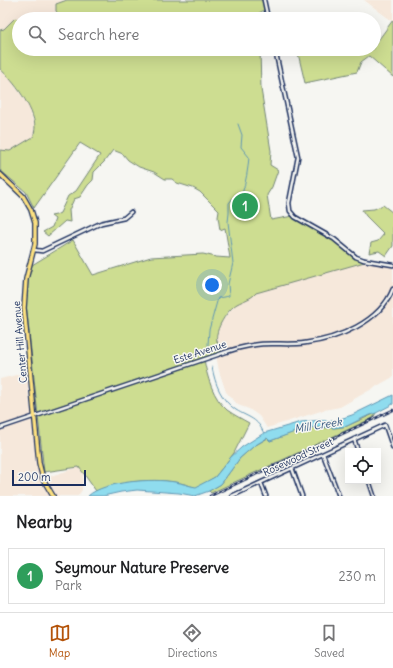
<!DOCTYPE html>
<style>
:root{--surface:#fff;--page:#f2f2f2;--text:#202124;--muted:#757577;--line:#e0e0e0;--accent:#b45309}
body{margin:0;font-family:Delius,sans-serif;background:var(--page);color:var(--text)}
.controls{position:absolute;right:12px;bottom:12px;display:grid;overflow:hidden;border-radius:0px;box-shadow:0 4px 16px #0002}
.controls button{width:36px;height:36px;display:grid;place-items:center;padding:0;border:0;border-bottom:1px solid var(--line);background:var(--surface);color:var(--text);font:20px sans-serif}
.scale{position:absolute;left:12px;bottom:10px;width:74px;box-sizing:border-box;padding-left:4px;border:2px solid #1b2f5e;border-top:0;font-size:11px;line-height:14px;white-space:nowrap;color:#1b2f5e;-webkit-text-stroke:3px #f6f6f2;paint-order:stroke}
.you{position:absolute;left:212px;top:285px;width:14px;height:14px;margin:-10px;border:3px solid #fff;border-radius:50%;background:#1a73e8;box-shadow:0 0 0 6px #1a73e833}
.badge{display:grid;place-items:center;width:26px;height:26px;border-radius:50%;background:var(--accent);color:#fff;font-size:13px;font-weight:700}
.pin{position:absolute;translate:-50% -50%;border:2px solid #fff;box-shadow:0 1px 4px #0006}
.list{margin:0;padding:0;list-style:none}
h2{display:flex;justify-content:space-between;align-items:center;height:52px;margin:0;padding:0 16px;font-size:17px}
h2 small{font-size:13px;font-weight:400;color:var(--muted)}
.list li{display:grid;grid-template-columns:26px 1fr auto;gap:12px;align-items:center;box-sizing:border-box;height:56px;margin:0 8px 8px;padding:0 8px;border:1px solid var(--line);border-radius:0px}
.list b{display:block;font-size:15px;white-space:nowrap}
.list p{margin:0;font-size:13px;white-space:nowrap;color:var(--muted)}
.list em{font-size:13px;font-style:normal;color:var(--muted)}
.icon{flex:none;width:22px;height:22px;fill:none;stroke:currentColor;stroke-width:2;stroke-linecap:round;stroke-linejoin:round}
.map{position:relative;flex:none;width:393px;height:496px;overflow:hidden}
.search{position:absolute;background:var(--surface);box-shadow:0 4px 16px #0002;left:12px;right:12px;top:12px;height:44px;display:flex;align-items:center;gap:10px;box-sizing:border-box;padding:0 14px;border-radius:22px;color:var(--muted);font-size:15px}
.sheet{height:116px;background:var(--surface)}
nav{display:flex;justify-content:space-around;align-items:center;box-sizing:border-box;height:56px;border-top:1px solid var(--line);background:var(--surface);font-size:11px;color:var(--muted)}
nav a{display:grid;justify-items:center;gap:2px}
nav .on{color:var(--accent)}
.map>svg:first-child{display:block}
.built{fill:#f6e8db}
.green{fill:#cddd91;stroke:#748678}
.water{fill:#8fdcee;stroke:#6197b4}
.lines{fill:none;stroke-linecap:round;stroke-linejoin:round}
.stream{stroke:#6197b4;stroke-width:1}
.minor-casing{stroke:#1b2f5e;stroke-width:5.5}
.major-casing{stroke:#1b2f5e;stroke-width:6}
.minor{stroke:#f6f6f2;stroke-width:2.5}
.major{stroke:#fce080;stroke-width:3.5}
.rail-casing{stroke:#1b2f5e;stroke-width:2.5}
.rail{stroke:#f6f6f2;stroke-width:1;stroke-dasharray:3;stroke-linecap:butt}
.labels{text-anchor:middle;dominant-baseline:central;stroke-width:3;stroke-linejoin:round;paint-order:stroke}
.street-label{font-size:10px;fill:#1b2f5e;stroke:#f6f6f2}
.water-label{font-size:11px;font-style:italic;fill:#385a82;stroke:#f6f6f2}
</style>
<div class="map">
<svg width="393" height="496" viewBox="0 0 393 496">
<rect width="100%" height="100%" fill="#f6f6f2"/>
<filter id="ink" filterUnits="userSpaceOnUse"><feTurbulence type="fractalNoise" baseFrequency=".025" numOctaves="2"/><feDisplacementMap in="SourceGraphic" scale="8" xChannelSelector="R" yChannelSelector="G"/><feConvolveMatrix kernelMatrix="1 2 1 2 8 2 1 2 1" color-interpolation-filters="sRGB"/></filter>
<g filter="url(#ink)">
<!-- built -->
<path class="built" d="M0,0H67L56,4V11L53,19L19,20L15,18L4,29L0,30Z
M364,0H393V20L392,21Z
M0,69L9,77L29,106L35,127L33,137L10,151L0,150Z
M368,261L393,265V377L340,407L324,410L267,428L259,416L249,409L238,405L226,392L219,371L216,355L217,332L222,321L236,304L256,293Z
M28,372V388L38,469L41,479L79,467L83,474L82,490L78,496H0V379Z"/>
<!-- green -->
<path class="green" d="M67,0H264L266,9L249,19H62L56,11V4Z
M15,18L19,20V49H260L261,89L271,151L270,165L278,170L272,187L267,195L271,220L293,216L324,233L352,254L368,261L256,293C251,299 244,300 237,304C228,309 214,330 217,341C218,345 221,349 223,353L204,359C207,377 213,398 227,410C234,415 242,419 249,423L234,453L215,477L196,488C189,485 182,483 174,482C149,478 120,482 96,491L79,467L44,472L26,304L28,281L32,265L73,240L93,275L151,257L203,254L216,257L230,258L225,228L220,230L218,217L219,211L200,192L193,188L177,183L172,179H165L154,172L139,167L128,160L123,154L113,150L104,162L94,172L93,180L88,185L80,197L74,199L69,210L70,222L65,221L48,236L43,232L52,227L55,219L51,216L56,215L60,213L68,196L76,191L100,155L80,143L34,208L26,192L0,170V150L10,151L33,137C34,134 35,130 35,127C34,108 14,81 0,69V30L4,29Z
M393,20V77L369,56L361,62L357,72L305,83L297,49H361L364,52L369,49H374V46Z
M383,205L393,213V246L386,256L379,251L369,253L371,243L378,241L384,234L366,216L362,210L374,209Z
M376,413L373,418L211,493L209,491L221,484L240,458L254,446L268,438L270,441C282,437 294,431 306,428C320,426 334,430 347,426C357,422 366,417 376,413Z"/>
<!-- water -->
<path class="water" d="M393,395V404L376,413L365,417L347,426L334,428L327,427L306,428L270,441L267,438L254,446L240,458L221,484L209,491L195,496L179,493L137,490L121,492L103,496H88C104,481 154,478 175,482C182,483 189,486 196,487L215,477L231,457L242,447L264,433L301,422L322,420L334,421L352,415Z"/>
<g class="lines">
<!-- stream -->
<path class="stream" d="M208,345L209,330L218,298L229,296L228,284L233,263L228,222L229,213V203L234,197L242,194C246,182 248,169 249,157L241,147L242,135L238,124
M212,367C215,384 221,400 236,410C249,418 258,418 264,434"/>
<defs>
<path id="minor" d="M264,0L268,19
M275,49L298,157L289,203L290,211L295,217L334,239L356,257L364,260L393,265
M34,250L42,251L101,223L124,218L131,212
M0,428L229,351C239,348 251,345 262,344C276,343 291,345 305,343C338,339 380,322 393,289
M354,439L358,451
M323,454L339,496
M292,468L302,496
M369,481L374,496
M261,483L266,496
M232,496L385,425L393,448"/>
<path id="major" d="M0,174L23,196L31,210L35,223V244L26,279L24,308L39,463L43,479L53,496"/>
</defs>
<!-- minor casing -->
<use href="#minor" class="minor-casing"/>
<!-- major casing -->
<use href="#major" class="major-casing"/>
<!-- minor -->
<use href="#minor" class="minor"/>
<!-- major -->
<use href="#major" class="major"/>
<defs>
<path id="rail" d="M210,496L393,410"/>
</defs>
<!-- rail casing -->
<use href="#rail" class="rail-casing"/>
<!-- rail -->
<use href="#rail" class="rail"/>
</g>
</g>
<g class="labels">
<!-- street labels -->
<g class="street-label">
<text transform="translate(20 342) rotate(-95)">Center Hill Avenue</text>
<text transform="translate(200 352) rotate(-18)">Este Avenue</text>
<text transform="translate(298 457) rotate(-25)">Rosewood Street</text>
</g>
<!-- water labels -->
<g class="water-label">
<text transform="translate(318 425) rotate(-9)">Mill Creek</text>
</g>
</g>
</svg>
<div class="controls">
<button><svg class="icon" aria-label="locate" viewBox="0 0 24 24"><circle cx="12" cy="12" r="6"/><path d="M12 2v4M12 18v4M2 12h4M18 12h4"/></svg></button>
</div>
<div class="scale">200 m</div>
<div class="you"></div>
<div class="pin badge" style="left:245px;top:206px;background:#2e9e5b">1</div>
<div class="search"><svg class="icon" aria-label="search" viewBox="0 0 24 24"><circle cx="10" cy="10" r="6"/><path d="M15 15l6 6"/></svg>Search here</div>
</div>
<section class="sheet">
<h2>Nearby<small></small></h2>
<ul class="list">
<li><span class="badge" style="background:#2e9e5b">1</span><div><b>Seymour Nature Preserve</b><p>Park</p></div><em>230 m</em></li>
</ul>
</section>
<nav>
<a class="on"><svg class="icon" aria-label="map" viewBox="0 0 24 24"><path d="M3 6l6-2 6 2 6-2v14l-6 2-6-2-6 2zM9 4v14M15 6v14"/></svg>Map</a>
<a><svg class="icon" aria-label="directions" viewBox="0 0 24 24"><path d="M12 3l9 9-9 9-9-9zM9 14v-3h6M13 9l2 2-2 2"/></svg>Directions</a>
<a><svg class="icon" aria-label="saved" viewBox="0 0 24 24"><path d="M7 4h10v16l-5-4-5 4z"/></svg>Saved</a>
</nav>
